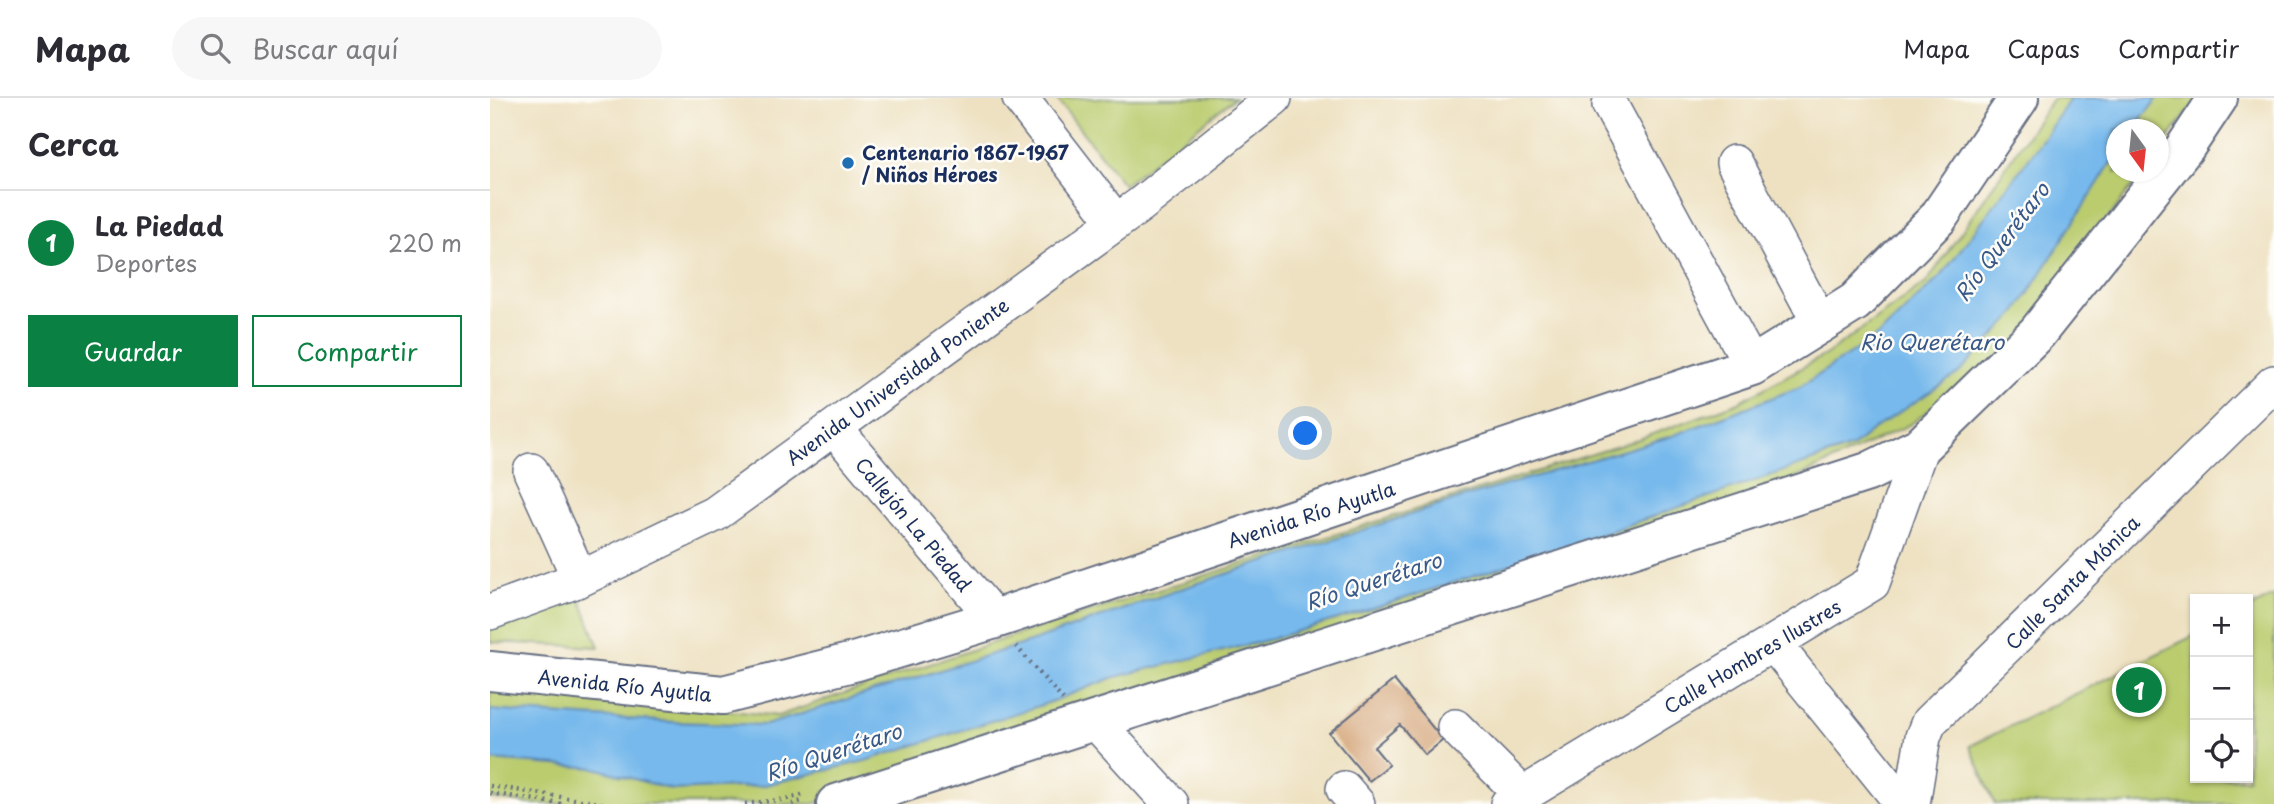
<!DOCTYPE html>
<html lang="es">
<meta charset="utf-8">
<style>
:root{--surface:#fff;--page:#f7f7f7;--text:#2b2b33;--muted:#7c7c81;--line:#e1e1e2;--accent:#0b8043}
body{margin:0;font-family:"Playpen Sans",sans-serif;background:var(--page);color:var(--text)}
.controls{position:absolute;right:21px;bottom:21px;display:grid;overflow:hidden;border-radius:0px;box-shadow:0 2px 5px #0004}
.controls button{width:63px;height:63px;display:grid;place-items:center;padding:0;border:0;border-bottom:2px solid var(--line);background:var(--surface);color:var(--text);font:35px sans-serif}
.compass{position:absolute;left:1616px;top:21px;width:63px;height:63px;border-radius:50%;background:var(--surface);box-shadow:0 2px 5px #0004;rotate:165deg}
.you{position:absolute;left:816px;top:336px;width:24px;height:24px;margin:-18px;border:5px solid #fff;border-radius:50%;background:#1a73e8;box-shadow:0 0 0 10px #1a73e833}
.badge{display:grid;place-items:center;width:46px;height:46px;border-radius:50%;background:var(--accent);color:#fff;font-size:23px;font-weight:700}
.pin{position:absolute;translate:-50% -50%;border:4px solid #fff;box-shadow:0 2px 7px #0006}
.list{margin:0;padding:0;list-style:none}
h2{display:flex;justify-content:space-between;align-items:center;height:91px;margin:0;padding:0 28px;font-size:30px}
h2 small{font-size:23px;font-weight:400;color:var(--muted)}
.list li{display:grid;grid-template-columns:46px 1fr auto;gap:21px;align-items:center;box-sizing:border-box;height:105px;padding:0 28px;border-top:2px solid var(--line)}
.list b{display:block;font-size:26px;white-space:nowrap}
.list p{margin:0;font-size:23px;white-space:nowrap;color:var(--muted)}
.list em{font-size:23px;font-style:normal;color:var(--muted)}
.actions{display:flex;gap:14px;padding:21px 28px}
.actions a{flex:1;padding:16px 0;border:2px solid var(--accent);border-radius:0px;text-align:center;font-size:24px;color:var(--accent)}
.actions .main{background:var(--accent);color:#fff}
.icon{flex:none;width:38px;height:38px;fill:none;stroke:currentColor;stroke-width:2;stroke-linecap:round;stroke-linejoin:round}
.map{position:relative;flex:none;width:1784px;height:706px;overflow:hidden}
header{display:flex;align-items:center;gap:42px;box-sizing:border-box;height:98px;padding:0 35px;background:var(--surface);border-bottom:2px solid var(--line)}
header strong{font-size:33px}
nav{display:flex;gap:38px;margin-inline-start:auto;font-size:24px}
.search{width:490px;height:63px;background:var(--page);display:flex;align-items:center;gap:18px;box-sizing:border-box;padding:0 24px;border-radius:38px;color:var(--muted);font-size:26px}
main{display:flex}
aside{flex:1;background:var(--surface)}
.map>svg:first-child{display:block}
.green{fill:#bacc6e;stroke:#6a7e66;stroke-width:2}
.water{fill:#77b9ec;stroke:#4974a5;stroke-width:2}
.building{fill:#d5a77d}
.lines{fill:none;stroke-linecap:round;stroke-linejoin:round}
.minor-casing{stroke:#656d81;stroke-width:38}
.major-casing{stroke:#656d81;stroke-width:42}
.path{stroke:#656d81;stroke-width:4.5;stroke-dasharray:2 5;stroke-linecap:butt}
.minor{stroke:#fff;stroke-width:35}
.major{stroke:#fff;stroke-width:38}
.poi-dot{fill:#1f6fb2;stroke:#fdfcf7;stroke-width:2.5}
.labels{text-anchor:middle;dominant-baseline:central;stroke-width:5;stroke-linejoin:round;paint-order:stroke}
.poi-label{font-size:19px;font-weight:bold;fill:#1b2f5e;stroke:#fdfcf7;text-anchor:start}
.street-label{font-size:19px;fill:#1b2f5e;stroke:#fdfcf7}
.water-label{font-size:21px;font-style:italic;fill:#375889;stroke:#fdfcf7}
</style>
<header>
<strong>Mapa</strong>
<div class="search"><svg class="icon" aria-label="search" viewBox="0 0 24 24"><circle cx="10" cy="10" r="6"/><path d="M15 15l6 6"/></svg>Buscar aquí</div>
<nav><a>Mapa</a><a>Capas</a><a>Compartir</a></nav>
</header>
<main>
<aside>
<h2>Cerca<small></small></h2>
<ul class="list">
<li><span class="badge">1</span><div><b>La Piedad</b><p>Deportes</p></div><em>220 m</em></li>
</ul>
<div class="actions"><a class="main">Guardar</a><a>Compartir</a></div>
</aside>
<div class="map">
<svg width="1784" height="706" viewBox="0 0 1784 706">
<rect width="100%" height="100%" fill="#fdfcf7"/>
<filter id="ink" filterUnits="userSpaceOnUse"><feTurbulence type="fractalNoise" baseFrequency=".0143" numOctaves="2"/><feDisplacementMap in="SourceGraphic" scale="14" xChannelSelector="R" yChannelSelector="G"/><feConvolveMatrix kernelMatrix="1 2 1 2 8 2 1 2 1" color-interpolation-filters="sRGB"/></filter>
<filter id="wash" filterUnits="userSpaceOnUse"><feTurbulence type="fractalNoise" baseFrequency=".00686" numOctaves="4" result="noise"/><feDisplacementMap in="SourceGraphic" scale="28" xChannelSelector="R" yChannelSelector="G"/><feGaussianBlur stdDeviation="1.57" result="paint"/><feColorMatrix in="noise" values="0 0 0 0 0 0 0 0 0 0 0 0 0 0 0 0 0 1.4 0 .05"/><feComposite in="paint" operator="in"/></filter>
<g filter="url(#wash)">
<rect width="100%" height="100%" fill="#eee1c1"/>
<!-- green -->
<path class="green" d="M566,0H745L634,87Z
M1563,0H1709L1669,52L1668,32H1626V74H1653L1525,246L1421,326L1270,397L338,703L322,706H39L0,700V587L288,618L525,537L1141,344L1249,304L1337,256L1437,184Z
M88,495L109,549L0,544V520Z
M1784,498V706H1505L1480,648L1705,537V680H1758V511Z"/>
<!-- water -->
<path class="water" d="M1581,0H1668L1643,31L1626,32V57L1526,215L1469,275L1387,329L1362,349L1075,449L891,508L782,541L625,579L555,606L375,663L271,688L183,692L105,670L0,662V612L184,624L276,627L546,542L696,489L972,400L1182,338L1310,289L1391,235L1451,178L1545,52Z"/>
<g id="blocks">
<!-- building -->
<path class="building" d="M904,582L953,642L935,657L910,627L884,649L899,667L879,683L839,635Z"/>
</g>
</g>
<g filter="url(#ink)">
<use href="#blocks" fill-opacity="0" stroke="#656d81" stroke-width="2"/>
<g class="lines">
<defs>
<path id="minor" d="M530,0L626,124
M1120,7L1262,268
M1244,65L1331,227
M344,330L505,521
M41,373L90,481
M0,514L90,481L225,416L650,107L784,0
M1283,545L1413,706
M605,623L681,706
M965,629L1033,697
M854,691L867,706
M1018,706L1382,485L1431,348
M1422,706L1433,639L1439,624L1784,285"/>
<path id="major" d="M0,573L233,597L367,563L505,521L1262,268L1365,204L1448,120L1529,0
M346,706L1378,374L1431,348L1547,235L1696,48L1728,0"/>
</defs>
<!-- minor casing -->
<use href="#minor" class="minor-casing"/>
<!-- major casing -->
<use href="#major" class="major-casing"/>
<!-- path -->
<path class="path" d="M526,548L573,602
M0,688L116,706
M0,695L72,706
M255,706L297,701L316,696
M302,706L315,702"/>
<!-- minor -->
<use href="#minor" class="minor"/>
<!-- major -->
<use href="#major" class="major"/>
</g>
</g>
<!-- markers -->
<circle class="poi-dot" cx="358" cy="65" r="7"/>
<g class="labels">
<!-- poi labels -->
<g class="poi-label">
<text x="372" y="54">Centenario 1867-1967<tspan x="372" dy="22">/ Niños Héroes</tspan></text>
</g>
<!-- street labels -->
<g class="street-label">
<text transform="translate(407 283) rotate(-36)">Avenida Universidad Poniente</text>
<text transform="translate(821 416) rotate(-18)">Avenida Río Ayutla</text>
<text transform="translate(424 426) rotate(50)">Callejón La Piedad</text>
<text transform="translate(1582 484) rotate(-45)">Calle Santa Mónica</text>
<text transform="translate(1262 558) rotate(-31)">Calle Hombres Ilustres</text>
<text transform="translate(135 587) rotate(6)">Avenida Río Ayutla</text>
</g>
<!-- water labels -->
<g class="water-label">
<text transform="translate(1511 143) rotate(-53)">Río Querétaro</text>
<text x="1442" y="243">Rio Querétaro</text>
<text transform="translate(883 482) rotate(-18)">Río Querétaro</text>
<text transform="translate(343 653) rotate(-18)">Río Querétaro</text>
</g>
</g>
</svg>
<div class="controls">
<button>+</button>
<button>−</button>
<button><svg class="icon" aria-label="locate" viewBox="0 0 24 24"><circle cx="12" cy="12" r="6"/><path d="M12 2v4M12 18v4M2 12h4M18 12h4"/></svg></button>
</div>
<svg class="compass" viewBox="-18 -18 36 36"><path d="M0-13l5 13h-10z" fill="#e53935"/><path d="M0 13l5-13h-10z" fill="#7c7c81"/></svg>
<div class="you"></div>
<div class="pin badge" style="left:1649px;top:592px">1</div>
</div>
</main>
